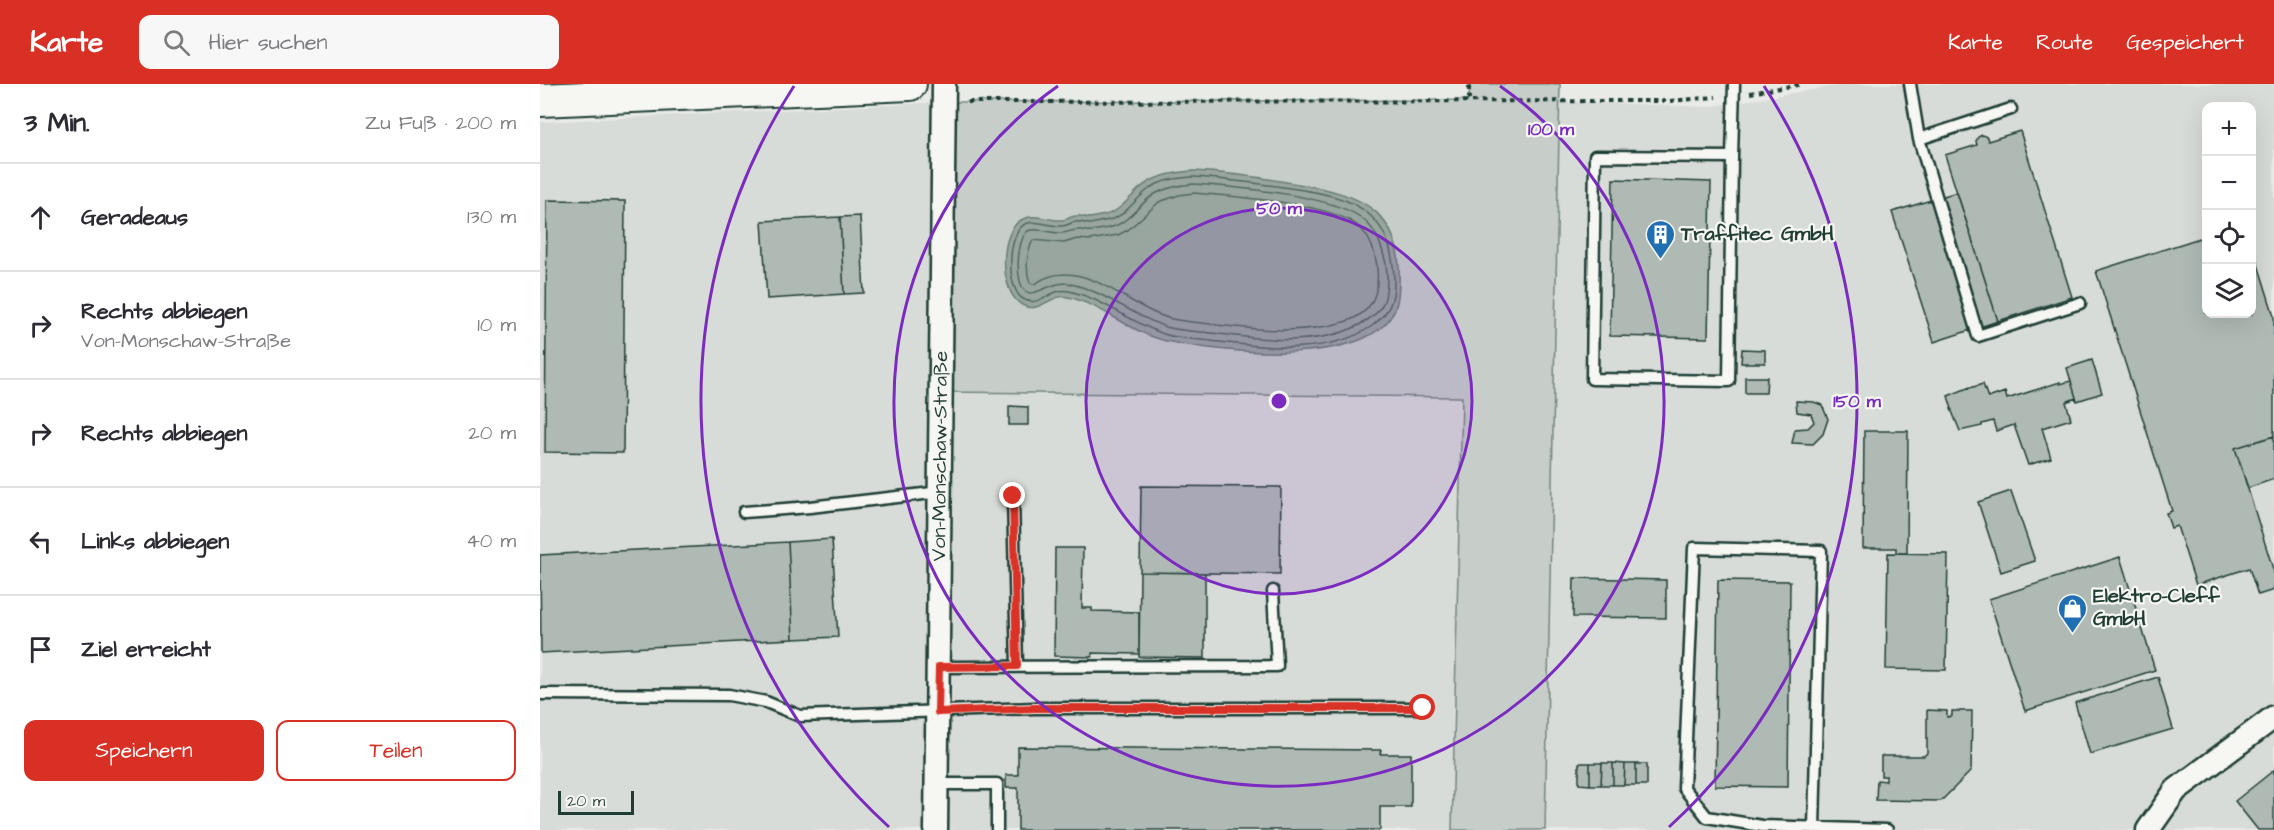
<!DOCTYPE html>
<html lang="de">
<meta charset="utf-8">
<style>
:root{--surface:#fff;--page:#f7f7f7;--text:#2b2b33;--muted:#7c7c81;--line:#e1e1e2;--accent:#d93025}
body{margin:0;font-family:"Architects Daughter",sans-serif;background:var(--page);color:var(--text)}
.controls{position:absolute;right:18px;top:18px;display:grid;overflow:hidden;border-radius:12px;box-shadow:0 6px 24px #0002}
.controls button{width:54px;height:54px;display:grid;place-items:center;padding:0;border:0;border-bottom:2px solid var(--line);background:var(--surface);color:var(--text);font:30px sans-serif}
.scale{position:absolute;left:18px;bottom:15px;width:76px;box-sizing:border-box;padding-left:6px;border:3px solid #1f3d34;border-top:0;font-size:16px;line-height:21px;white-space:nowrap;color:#1f3d34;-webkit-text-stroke:4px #f6f6f2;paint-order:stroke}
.stop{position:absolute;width:18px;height:18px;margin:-14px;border:4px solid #d93025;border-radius:50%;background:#fff}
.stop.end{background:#d93025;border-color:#fff;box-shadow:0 2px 6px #0008}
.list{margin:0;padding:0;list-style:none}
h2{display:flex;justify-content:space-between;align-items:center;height:78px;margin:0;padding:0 24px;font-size:26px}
h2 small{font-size:20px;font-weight:400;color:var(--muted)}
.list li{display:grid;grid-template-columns:39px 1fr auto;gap:18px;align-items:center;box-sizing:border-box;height:108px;padding:0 24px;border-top:2px solid var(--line)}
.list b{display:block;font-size:22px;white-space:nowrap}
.list p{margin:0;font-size:20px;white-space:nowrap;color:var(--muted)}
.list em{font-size:20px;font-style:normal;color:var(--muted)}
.actions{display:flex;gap:12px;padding:18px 24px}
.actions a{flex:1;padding:14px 0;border:2px solid var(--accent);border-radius:12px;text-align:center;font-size:21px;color:var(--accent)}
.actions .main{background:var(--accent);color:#fff}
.icon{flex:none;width:33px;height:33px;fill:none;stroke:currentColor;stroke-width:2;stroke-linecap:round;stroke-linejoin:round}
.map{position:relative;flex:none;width:1734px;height:746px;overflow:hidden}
header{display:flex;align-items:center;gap:36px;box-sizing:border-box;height:84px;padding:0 30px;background:var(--accent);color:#fff}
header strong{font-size:28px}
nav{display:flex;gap:33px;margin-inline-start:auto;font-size:21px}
.search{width:420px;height:54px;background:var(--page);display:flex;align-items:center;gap:15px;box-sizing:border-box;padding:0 21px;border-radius:12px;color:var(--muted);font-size:22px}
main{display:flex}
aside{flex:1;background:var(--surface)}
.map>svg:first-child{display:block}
.built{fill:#d8dcd8;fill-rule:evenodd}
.green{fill:#c7cec9;stroke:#73867e;stroke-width:1.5}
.water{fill:#99a6a0;stroke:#687c75;stroke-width:1.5}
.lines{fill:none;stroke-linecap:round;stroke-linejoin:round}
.shore{stroke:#50675f;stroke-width:1.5}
.building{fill:#b0bab5;stroke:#1f3d34;stroke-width:1.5}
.lane-casing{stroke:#1f3d34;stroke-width:15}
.street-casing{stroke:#1f3d34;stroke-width:27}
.secondary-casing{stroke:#1f3d34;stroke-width:36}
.path{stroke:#1f3d34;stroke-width:4;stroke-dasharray:4.5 4.5;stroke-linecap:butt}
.lane{stroke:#f6f6f2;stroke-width:10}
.street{stroke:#f6f6f2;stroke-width:22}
.secondary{stroke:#f6f6f2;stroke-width:32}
.route{stroke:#d93025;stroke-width:8}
.ring{fill:none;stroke:#7b2cbf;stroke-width:3}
.labels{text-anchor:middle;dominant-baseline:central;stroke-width:4.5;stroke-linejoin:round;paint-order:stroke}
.poi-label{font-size:20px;font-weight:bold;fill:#1f3d34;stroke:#f6f6f2;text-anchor:start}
.street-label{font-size:20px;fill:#1f3d34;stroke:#f6f6f2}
.centre{fill:#7b2cbf;stroke:#f6f6f2;stroke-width:3}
.ring-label{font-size:18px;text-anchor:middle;font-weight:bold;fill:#7b2cbf;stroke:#f6f6f2;stroke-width:4.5;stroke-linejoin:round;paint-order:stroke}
</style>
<header>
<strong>Karte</strong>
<div class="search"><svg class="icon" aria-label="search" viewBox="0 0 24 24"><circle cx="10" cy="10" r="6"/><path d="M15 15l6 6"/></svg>Hier suchen</div>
<nav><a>Karte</a><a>Route</a><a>Gespeichert</a></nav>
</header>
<main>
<aside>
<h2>3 Min.<small>Zu Fuß · 200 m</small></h2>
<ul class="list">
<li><svg class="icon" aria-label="ahead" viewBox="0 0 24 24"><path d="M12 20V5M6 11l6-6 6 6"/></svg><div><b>Geradeaus</b></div><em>130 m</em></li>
<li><svg class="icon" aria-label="right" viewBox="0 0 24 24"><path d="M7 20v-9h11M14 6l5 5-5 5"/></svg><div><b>Rechts abbiegen</b><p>Von-Monschaw-Straße</p></div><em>10 m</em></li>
<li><svg class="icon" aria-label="right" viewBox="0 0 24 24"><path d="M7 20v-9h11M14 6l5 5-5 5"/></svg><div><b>Rechts abbiegen</b></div><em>20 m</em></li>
<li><svg class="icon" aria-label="left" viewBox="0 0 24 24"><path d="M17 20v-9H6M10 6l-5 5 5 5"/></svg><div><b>Links abbiegen</b></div><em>40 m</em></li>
<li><svg class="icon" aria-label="arrive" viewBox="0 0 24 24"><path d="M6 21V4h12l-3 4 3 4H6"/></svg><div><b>Ziel erreicht</b></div></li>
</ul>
<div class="actions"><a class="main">Speichern</a><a>Teilen</a></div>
</aside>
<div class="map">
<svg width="1734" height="746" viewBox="0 0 1734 746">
<rect width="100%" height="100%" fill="#e9ebe7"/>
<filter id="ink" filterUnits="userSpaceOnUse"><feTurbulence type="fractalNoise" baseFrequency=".0167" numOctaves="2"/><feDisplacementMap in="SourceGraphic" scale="12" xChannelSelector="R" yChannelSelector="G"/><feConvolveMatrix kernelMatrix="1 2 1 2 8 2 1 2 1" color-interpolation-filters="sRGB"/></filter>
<g filter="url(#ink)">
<!-- built -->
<path class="built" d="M1308,0H1734V746H0V38L405,18L1020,17L1167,23ZM1666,22H1712V230H1666Z"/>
<!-- green -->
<path class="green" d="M930,0H1020L1005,746H912L922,313L402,308L405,18L929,16Z"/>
<!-- water -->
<path class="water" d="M654,87C687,89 720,93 752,99C827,110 867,129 858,213C850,289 676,268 626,257C591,249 563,221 528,213C511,209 499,231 482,221C459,208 458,146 483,135C496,129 509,137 522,136C527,136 531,132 536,132C540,131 545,134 550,134C555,133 560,132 565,131C583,127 592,108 607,99C621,90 638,88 654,87Z"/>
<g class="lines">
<!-- shore -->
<path class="shore" d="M654,93C684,95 714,99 743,103C788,110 836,114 850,165C854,182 856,199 852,216C849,227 841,235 832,242C787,273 722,263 671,257C656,255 638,255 624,250C591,239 564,215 529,207C512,203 501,223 485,216C465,208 467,149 485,140C497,135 510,143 522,142C527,142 531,138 536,138C540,137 545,140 550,140C556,139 563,137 569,136C585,133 596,114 609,105C622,95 639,94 654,93Z
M654,100C694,103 798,111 825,137C836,147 840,158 844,172C848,185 848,203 844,217C841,226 834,232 826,237C782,265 721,255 671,249C657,247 640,247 626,243C593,232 566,208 531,200C512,195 495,215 485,207C475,198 476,155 488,147C496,143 511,149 519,149C526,150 530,146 537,146C541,145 546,148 550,147C556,147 562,145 568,144C589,140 598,120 615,110C627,103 641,101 654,100Z
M654,109C691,112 791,119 818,142C834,156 839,180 837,200C835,221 824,232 804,238C763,250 719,246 677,241C663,239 647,238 632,235C588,225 540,167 495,200L490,199C485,185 487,168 493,156L524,159L537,155L550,156L578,151L588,146L619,118L639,111Z"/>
</g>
<!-- building -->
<path class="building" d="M1480,47L1532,213L1458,237L1405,71L1437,61L1436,57L1438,53L1442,51L1447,53L1448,57Z
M1073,95L1171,98L1168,254L1070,252Z
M1417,108L1458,237L1394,258L1352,128Z
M7,116L85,117L83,369L5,368Z
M320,132L324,209L304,210L300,133Z
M300,133L304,210L227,215L222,137Z
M1666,152V230H1712V161L1734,232V352L1695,364L1734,488V506L1718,511L1709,484L1656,501L1637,442L1631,444L1626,429L1632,427L1556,187Z
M1202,265L1225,266V279H1201Z
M1552,276L1562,309L1537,317L1527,284Z
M1205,293H1227L1226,309H1205Z
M1531,297L1536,314L1526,318L1531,335L1502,344L1511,374L1488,381L1474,341L1456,347L1453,337L1442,340V342L1420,347L1411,325H1412L1408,312L1430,303V304L1443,300L1448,314L1465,308L1467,315L1520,298V300Z
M1256,317L1274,318L1282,321L1288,335L1283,350L1273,360L1252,359L1255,345L1268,344L1274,338L1271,330L1257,328Z
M469,322L488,323V341H469Z
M1324,347H1368L1367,469H1356V464H1323Z
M1734,352V395L1708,404L1695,364Z
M601,402L741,403L740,490L600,488Z
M1471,407L1495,477L1461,488L1438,418Z
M292,455L298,553L253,555L248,458Z
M248,458L253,555L1,569L0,471Z
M515,464H543L542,524H552V527L599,528V570L552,569V573L514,572Z
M1348,469L1408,470L1406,586L1346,585Z
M1580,473L1615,586L1485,627L1449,515Z
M600,488L665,489V574L599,573Z
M1034,494L1126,496V534L1033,533Z
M1178,496L1250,497L1248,703L1175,702Z
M1618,593L1633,645L1550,670L1535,619Z
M1387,626L1407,627V633L1412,632V627H1432L1431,687L1401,717L1336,716L1337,696L1346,697V692H1341V672H1384L1387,669Z
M478,663L841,666L840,670H871V723H840V746H478V704H466V691H478Z
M1039,679H1050V701L1039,700Z
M1050,679H1062L1061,701H1050Z
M1062,679H1073V701H1061Z
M1073,679L1085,680L1084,701H1073Z
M1085,680H1096V701H1084Z
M1096,680H1107V701H1096Z
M1734,686V746H1718L1695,717Z"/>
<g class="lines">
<defs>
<path id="lane" d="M1370,0L1379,55L1438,252L1540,219
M1379,55L1471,25
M1055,72L1192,73L1189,297L1052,295Z
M1192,73L1194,0
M473,412L477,582
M204,428L270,423L401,408
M399,583L737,582L733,507
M0,610L189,611L226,618L260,632L495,624H883
M397,700H457V746
M1274,744L1281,467L1154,464L1144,704L1167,733L1222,742L1347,746"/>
<g id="street">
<path id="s1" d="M396,746L404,0"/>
<path d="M1608,746L1636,706L1734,633"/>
</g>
<path id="secondary" d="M0,16L370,0"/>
</defs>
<!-- lane casing -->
<use href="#lane" class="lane-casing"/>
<!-- street casing -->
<use href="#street" class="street-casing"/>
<!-- secondary casing -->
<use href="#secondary" class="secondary-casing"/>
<!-- path -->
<path class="path" d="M1210,9L1263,0
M929,16V0
M428,18L1129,17L1176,13"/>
<!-- lane -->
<use href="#lane" class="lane"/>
<!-- street -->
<use href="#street" class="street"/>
<!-- secondary -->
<use href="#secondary" class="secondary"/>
</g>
</g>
<g class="lines" filter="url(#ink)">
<!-- route -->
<path class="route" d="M473,412L477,582L399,583L398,628L495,624H883"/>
</g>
<!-- distance rings -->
<circle cx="739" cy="317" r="193" fill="#7b2cbf" fill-opacity=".12"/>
<g class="ring">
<circle cx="739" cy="317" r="193"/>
<path d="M960 2A385 385 0 1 1 518 2"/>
<path d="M349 743A578 578 0 0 1 254 2M1224 2A578 578 0 0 1 1129 743"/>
</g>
<!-- icons -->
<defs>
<symbol id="building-pin" viewBox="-11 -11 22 30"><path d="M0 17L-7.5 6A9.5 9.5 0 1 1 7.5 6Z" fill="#1f6fb2" stroke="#f6f6f2"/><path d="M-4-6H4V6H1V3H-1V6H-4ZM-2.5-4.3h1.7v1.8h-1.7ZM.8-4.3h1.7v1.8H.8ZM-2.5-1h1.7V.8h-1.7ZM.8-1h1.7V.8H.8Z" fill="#fff"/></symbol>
<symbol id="shop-pin" viewBox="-11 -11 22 30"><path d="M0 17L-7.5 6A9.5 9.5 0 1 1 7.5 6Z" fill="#1f6fb2" stroke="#f6f6f2"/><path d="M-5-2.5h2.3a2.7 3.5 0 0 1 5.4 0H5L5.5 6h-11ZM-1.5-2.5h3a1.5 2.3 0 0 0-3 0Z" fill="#fff"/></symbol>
</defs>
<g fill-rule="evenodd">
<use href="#building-pin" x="1104" y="134" width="33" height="45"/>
<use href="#shop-pin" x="1516" y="508" width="33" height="45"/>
</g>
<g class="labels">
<!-- poi labels -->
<g class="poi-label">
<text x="1141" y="150">Traffitec GmbH</text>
<text x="1553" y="512">Elektro-Cleff<tspan x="1553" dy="23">GmbH</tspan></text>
</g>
<!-- street labels -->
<g class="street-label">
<text stroke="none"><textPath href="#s1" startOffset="374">Von-Monschaw-Straße</textPath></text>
</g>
</g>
<circle cx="739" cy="317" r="9" class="centre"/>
<g class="ring-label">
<text x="1011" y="51">100 m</text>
<text x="739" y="130">50 m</text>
<text x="1317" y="323">150 m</text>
</g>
</svg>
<div class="controls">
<button>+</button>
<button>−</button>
<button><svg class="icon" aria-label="locate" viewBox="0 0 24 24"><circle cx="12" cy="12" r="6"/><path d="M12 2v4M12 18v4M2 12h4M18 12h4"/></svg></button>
<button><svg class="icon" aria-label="layers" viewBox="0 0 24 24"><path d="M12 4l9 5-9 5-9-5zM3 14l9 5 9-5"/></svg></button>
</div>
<div class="scale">20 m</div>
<div class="stop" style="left:883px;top:624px"></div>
<div class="stop end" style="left:473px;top:412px"></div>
</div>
</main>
